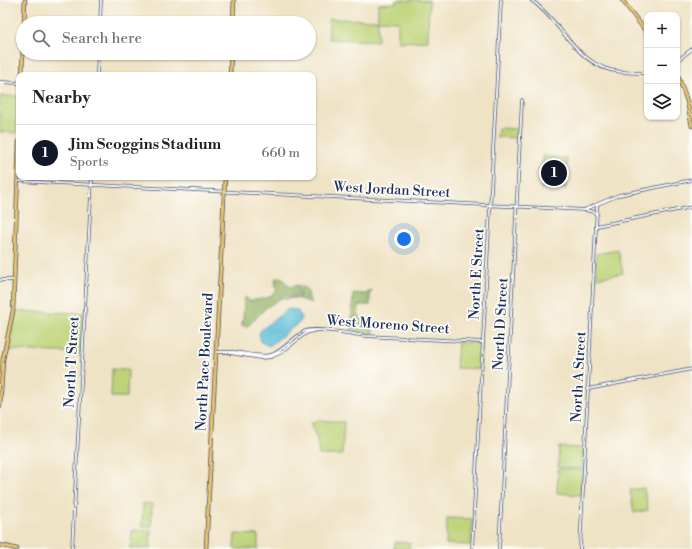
<!DOCTYPE html>
<meta charset="utf-8">
<style>
:root{--surface:#fff;--page:#f2f2f2;--text:#222;--muted:#767676;--line:#e0e0e0;--accent:#111827}
body{margin:0;font-family:"Libre Bodoni",serif;background:var(--page);color:var(--text)}
.controls{position:absolute;right:12px;top:12px;display:grid;overflow:hidden;border-radius:8px;box-shadow:0 1px 3px #0004}
.controls button{width:36px;height:36px;display:grid;place-items:center;padding:0;border:0;border-bottom:1px solid var(--line);background:var(--surface);color:var(--text);font:20px sans-serif}
.you{position:absolute;left:404px;top:239px;width:14px;height:14px;margin:-10px;border:3px solid #fff;border-radius:50%;background:#1a73e8;box-shadow:0 0 0 6px #1a73e833}
.badge{display:grid;place-items:center;width:26px;height:26px;border-radius:50%;background:var(--accent);color:#fff;font-size:13px;font-weight:700}
.pin{position:absolute;translate:-50% -50%;border:2px solid #fff;box-shadow:0 1px 4px #0006}
.list{margin:0;padding:0;list-style:none}
h2{display:flex;justify-content:space-between;align-items:center;height:52px;margin:0;padding:0 16px;font-size:17px}
h2 small{font-size:13px;font-weight:400;color:var(--muted)}
.list li{display:grid;grid-template-columns:26px 1fr auto;gap:12px;align-items:center;box-sizing:border-box;height:56px;padding:0 16px;border-top:1px solid var(--line)}
.list b{display:block;font-size:15px;white-space:nowrap}
.list p{margin:0;font-size:13px;white-space:nowrap;color:var(--muted)}
.list em{font-size:13px;font-style:normal;color:var(--muted)}
.icon{flex:none;width:22px;height:22px;fill:none;stroke:currentColor;stroke-width:2;stroke-linecap:round;stroke-linejoin:round}
.map{position:relative;flex:none;width:692px;height:549px;overflow:hidden}
.search{position:absolute;background:var(--surface);box-shadow:0 1px 3px #0004;left:16px;top:16px;width:300px;height:44px;display:flex;align-items:center;gap:10px;box-sizing:border-box;padding:0 14px;border-radius:22px;color:var(--muted);font-size:15px}
.panel{position:absolute;background:var(--surface);box-shadow:0 1px 3px #0004;left:16px;top:72px;width:300px;height:108px;border-radius:8px}
.map>svg:first-child{display:block}
.green{fill:#bed377;stroke:#6c816a}
.forest{fill:#96b568;stroke:#587263}
.water{fill:#58bcd6;stroke:#3a769a}
.lines{fill:none;stroke-linecap:round;stroke-linejoin:round}
.minor-casing{stroke:#3b4a6d;stroke-width:3.5}
.major-casing{stroke:#3b4a6d;stroke-width:4.5}
.minor{stroke:#fff;stroke-width:2}
.major{stroke:#eec569;stroke-width:3}
.labels{text-anchor:middle;dominant-baseline:central;stroke-width:3.5;stroke-linejoin:round;paint-order:stroke}
.street-label{font-size:14px;fill:#1b2f5e;stroke:#fdfcf7}
</style>
<div class="map">
<svg width="692" height="549" viewBox="0 0 692 549">
<rect width="100%" height="100%" fill="#fdfcf7"/>
<filter id="ink" filterUnits="userSpaceOnUse"><feTurbulence type="fractalNoise" baseFrequency=".025" numOctaves="2"/><feDisplacementMap in="SourceGraphic" scale="8" xChannelSelector="R" yChannelSelector="G"/><feConvolveMatrix kernelMatrix="1 2 1 2 8 2 1 2 1" color-interpolation-filters="sRGB"/></filter>
<filter id="wash" filterUnits="userSpaceOnUse"><feTurbulence type="fractalNoise" baseFrequency=".012" numOctaves="4" result="noise"/><feDisplacementMap in="SourceGraphic" scale="16" xChannelSelector="R" yChannelSelector="G"/><feGaussianBlur stdDeviation="0.9" result="paint"/><feColorMatrix in="noise" values="0 0 0 0 0 0 0 0 0 0 0 0 0 0 0 0 0 1.4 0 .05"/><feComposite in="paint" operator="in"/></filter>
<g filter="url(#wash)">
<rect width="100%" height="100%" fill="#efe3c5"/>
<!-- green -->
<path class="green" d="M396,0H429L428,41L398,42V21L378,20V41L329,39V19L378,20V4L396,3Z
M0,96H18L16,133L0,132Z
M498,128L518,129L517,138L497,137Z
M543,156L567,158L566,189L541,188Z
M618,250L623,273L597,278L596,254Z
M16,311L83,313L81,353L7,350Z
M458,342L482,343L480,369L456,368Z
M112,369L128,370L127,397H111Z
M318,420L344,422L342,455H319L317,439L311,423Z
M559,447L583,448L582,469L558,467Z
M558,469L582,470L581,495L557,493Z
M644,488L648,510L634,513L630,490Z
M143,503L152,504L151,527L142,526Z
M447,518L473,519L471,545L446,544Z
M132,530L151,531L150,549H130Z
M235,534L258,535V549H234Z
M395,542L410,543L409,549H394Z"/>
<!-- forest -->
<path class="forest" d="M281,277L290,287L299,285L298,295H287L268,306L247,327L241,325L243,320L244,299L246,297L249,301L267,298L277,291L275,282L276,278Z
M301,286L308,290L309,299L312,303L296,298L284,299L289,297H299Z
M373,290L370,292V305H359L358,317L373,319V335L351,331L353,293L365,294Z"/>
<!-- water -->
<path class="water" d="M288,309L297,310L301,316L300,322L269,346L261,342L259,333L261,330Z"/>
</g>
<g filter="url(#ink)">
<g class="lines">
<defs>
<path id="minor" d="M531,0C560,20 574,60 610,70C622,73 635,73 647,73
M100,23L101,0
M677,61L692,49
M97,75L98,53
M0,82L19,83
M18,181L585,210L594,212L597,215
M586,209L619,195L692,180
M596,226L692,207
M0,280H14
M216,352C222,352 228,352 234,352C246,353 259,358 271,355C283,351 292,339 303,332C312,326 353,334 366,336L483,342
M230,353L261,358L271,357L282,352L306,333L316,330
M588,389L692,369
M72,549L92,177
M472,549L501,0
M499,549L522,100
M580,549L597,206"/>
<path id="major" d="M622,0L647,33
M24,23L25,0
M233,23L234,0
M677,73L687,101L692,126
M22,75L23,49
M230,75L231,53
M0,406L3,359L13,311L19,142
M0,545L17,549
M206,549L225,177"/>
</defs>
<!-- minor casing -->
<use href="#minor" class="minor-casing"/>
<!-- major casing -->
<use href="#major" class="major-casing"/>
<!-- minor -->
<use href="#minor" class="minor"/>
<!-- major -->
<use href="#major" class="major"/>
</g>
</g>
<g class="labels">
<!-- street labels -->
<g class="street-label">
<text transform="translate(392 190) rotate(3)">West Jordan Street</text>
<text transform="translate(477 274) rotate(-87)">North E Street</text>
<text transform="translate(501 324) rotate(-87)">North D Street</text>
<text transform="translate(388 325) rotate(4)">West Moreno Street</text>
<text transform="translate(72 362) rotate(-87)">North T Street</text>
<text transform="translate(205 362) rotate(-87)">North Pace Boulevard</text>
<text transform="translate(579 377) rotate(-87)">North A Street</text>
</g>
</g>
</svg>
<div class="controls">
<button>+</button>
<button>−</button>
<button><svg class="icon" aria-label="layers" viewBox="0 0 24 24"><path d="M12 4l9 5-9 5-9-5zM3 14l9 5 9-5"/></svg></button>
</div>
<div class="you"></div>
<div class="pin badge" style="left:554px;top:173px">1</div>
<div class="search"><svg class="icon" aria-label="search" viewBox="0 0 24 24"><circle cx="10" cy="10" r="6"/><path d="M15 15l6 6"/></svg>Search here</div>
<section class="panel">
<h2>Nearby<small></small></h2>
<ul class="list">
<li><span class="badge">1</span><div><b>Jim Scoggins Stadium</b><p>Sports</p></div><em>660 m</em></li>
</ul>
</section>
</div>
